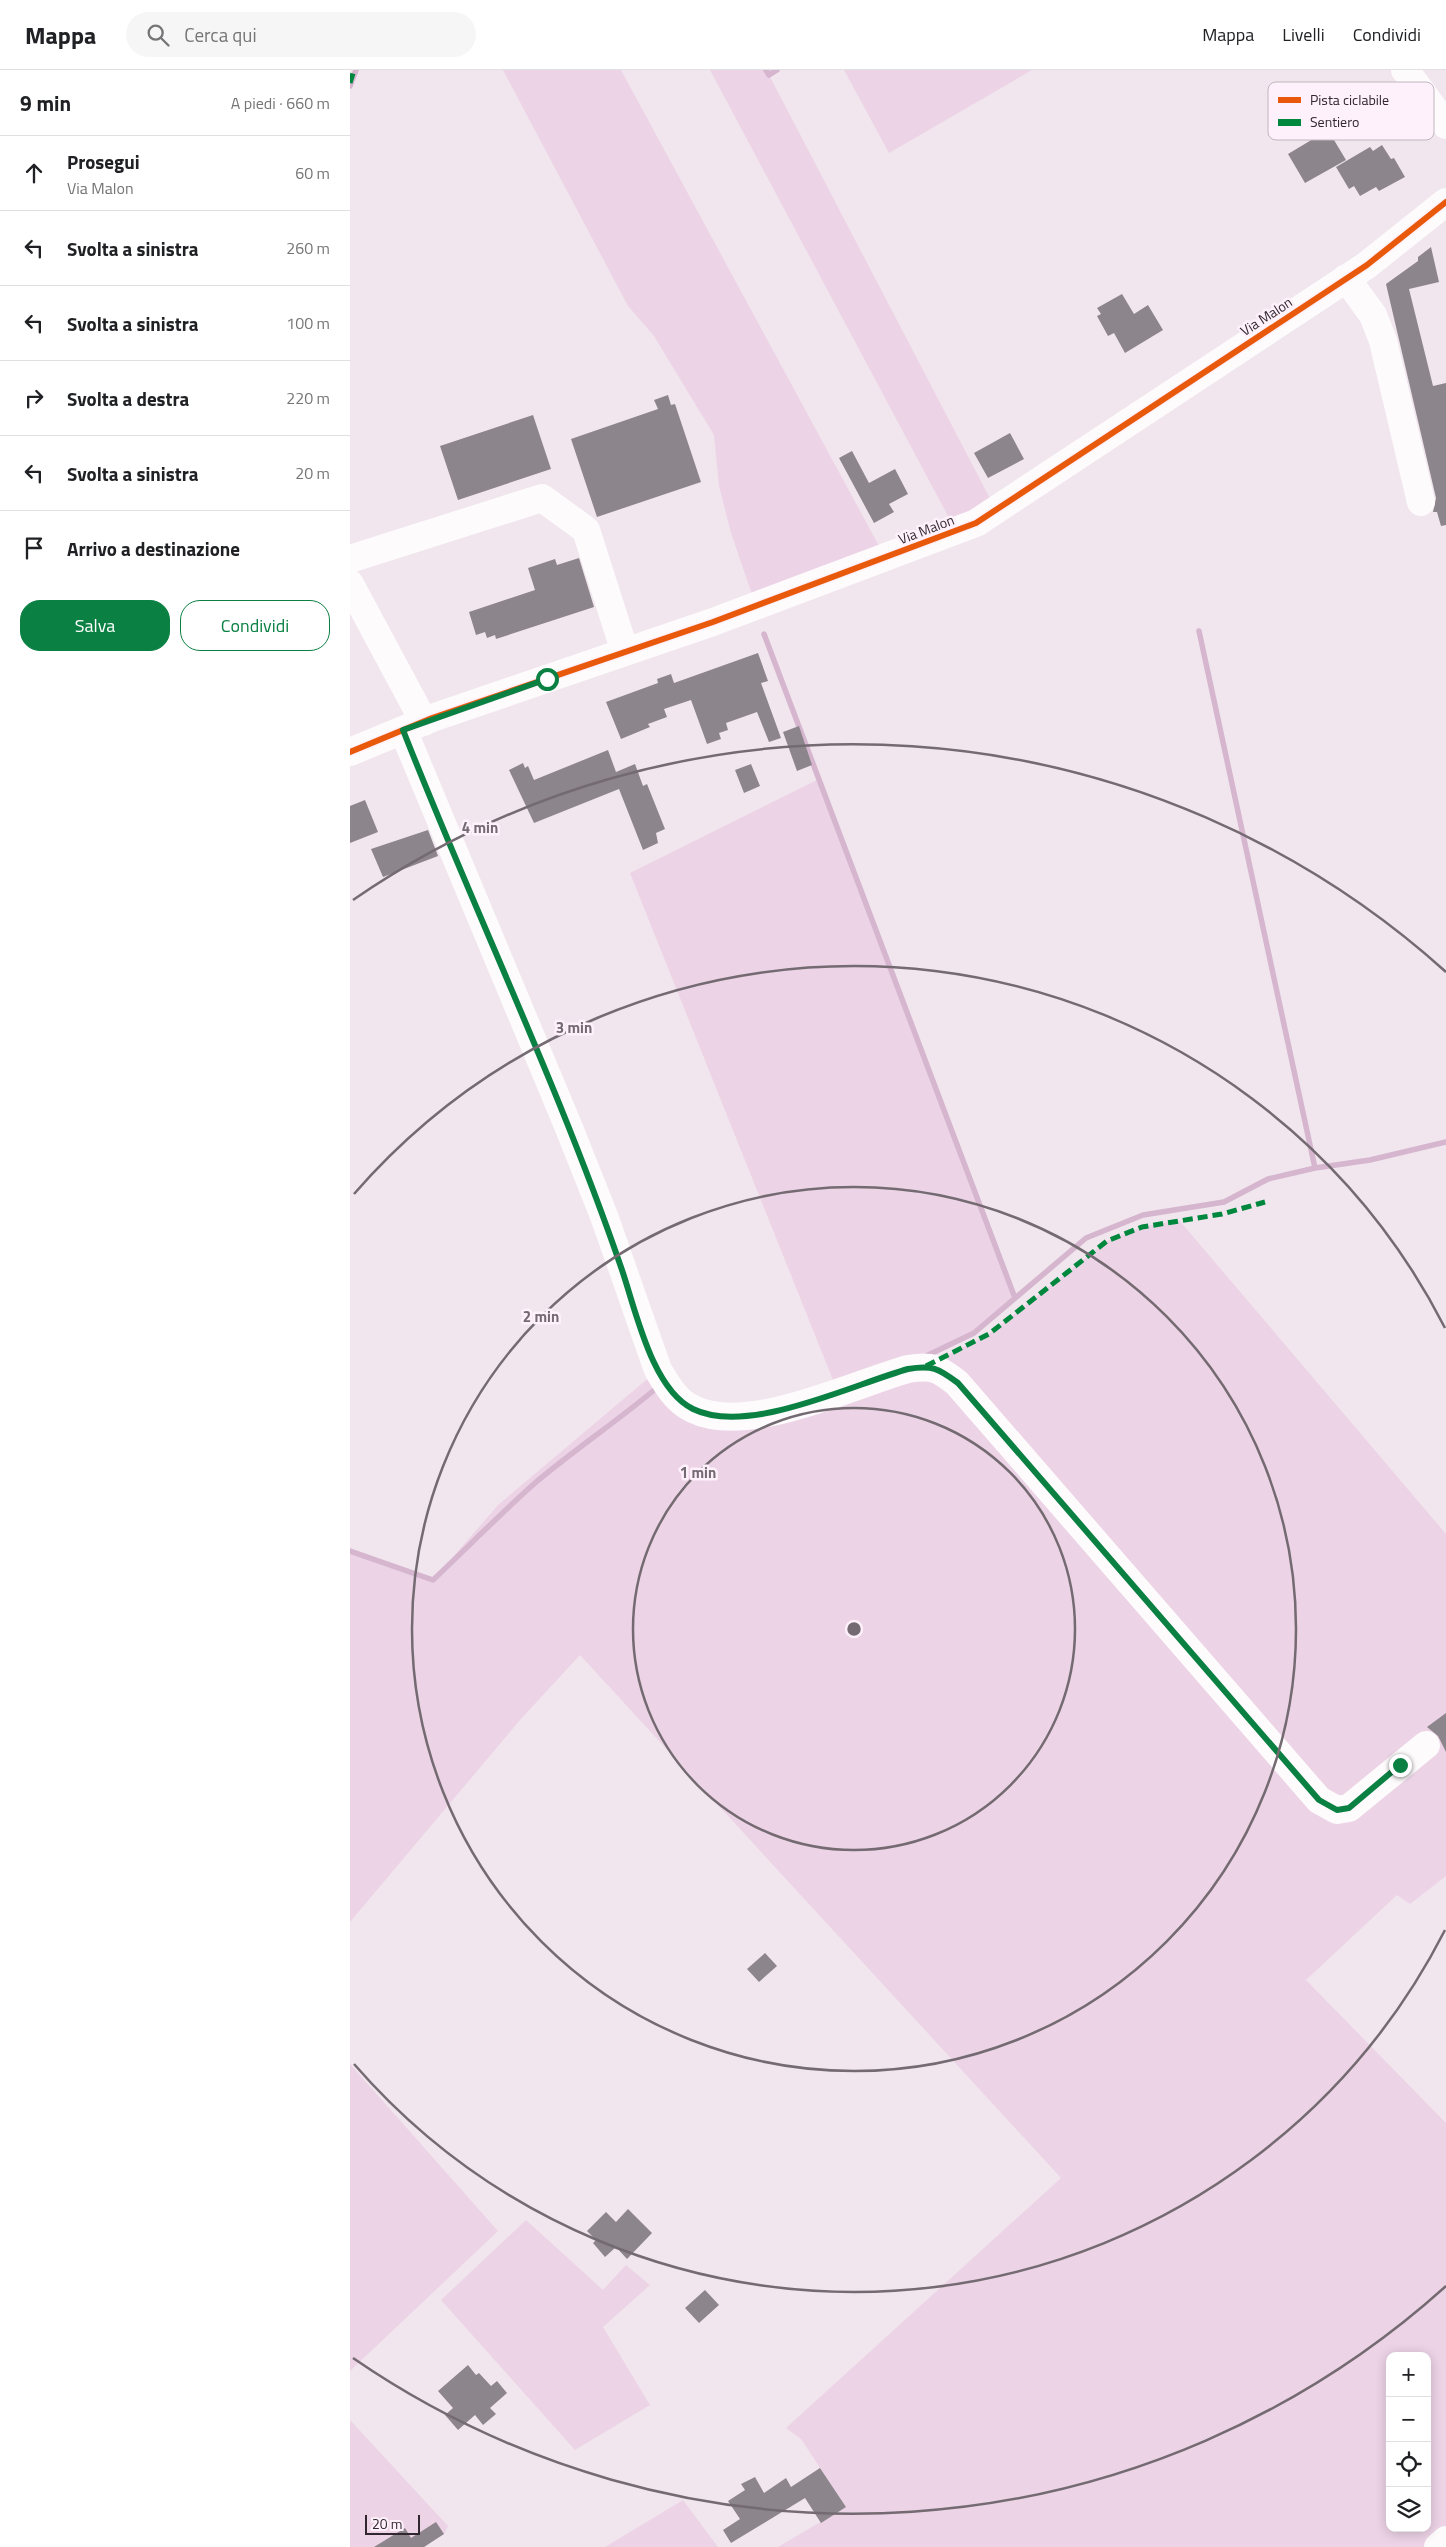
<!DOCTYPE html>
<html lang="it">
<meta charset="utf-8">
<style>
:root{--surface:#fff;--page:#f6f6f6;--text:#202124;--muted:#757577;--line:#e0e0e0;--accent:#0b8043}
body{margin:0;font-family:"Titillium Web",sans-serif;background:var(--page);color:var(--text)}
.controls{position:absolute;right:15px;bottom:15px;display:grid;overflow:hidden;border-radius:10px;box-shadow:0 2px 12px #0003}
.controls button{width:45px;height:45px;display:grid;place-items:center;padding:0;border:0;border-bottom:1px solid var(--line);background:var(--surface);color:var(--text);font:25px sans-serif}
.scale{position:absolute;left:15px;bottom:12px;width:55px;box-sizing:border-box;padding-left:5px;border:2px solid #30282e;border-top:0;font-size:14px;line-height:18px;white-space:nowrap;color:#30282e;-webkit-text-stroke:4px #fef1fb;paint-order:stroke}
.stop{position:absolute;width:15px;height:15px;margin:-11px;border:4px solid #0b8043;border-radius:50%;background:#fff}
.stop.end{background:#0b8043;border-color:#fff;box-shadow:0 1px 5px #0008}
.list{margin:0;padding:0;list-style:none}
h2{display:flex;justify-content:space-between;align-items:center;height:65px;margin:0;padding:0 20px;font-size:21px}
h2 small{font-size:16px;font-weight:400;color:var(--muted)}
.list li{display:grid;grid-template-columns:32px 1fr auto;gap:15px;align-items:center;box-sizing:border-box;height:75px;padding:0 20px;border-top:1px solid var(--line)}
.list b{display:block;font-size:19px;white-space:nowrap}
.list p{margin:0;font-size:16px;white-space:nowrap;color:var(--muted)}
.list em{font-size:16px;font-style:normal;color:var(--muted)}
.actions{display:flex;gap:10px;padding:15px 20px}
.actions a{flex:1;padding:11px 0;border:1px solid var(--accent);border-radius:20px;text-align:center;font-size:18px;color:var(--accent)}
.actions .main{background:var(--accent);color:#fff}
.icon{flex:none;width:28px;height:28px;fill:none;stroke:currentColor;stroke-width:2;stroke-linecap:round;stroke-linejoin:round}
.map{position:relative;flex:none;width:1096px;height:2477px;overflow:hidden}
header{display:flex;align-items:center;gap:30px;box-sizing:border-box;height:70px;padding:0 25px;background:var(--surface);border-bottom:1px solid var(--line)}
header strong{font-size:24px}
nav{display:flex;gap:28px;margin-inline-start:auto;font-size:18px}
.search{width:350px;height:45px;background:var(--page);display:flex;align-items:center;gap:12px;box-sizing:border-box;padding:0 18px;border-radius:28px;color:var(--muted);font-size:19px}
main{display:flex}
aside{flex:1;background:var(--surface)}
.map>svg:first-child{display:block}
.green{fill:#ecd3e6;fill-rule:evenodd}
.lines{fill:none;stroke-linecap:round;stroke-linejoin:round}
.stream{stroke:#d5b6ce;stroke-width:5.5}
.building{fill:#8d858c}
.minor{stroke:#fdfbfc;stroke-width:28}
.major{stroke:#fdfbfc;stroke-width:28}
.quiet{stroke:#00873e;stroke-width:5;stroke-dasharray:10 5;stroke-linecap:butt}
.cycleway-casing{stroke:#fef1fb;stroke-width:9}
.cycleway{stroke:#e8590c;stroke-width:6}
.route{stroke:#0b8043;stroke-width:6}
.ring{fill:none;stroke:#746a71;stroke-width:2.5}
.labels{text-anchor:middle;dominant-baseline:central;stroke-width:5;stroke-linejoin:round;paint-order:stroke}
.street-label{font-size:14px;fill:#30282e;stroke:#fef1fb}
.key{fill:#fef1fb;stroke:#c0b5be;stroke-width:1}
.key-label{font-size:14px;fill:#30282e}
.centre{fill:#746a71;stroke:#fef1fb;stroke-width:2.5}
.ring-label{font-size:15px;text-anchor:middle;font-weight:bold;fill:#746a71;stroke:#fef1fb;stroke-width:5;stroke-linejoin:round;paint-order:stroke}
</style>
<header>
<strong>Mappa</strong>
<div class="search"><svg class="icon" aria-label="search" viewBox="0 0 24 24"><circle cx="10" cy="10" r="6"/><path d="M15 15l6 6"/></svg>Cerca qui</div>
<nav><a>Mappa</a><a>Livelli</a><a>Condividi</a></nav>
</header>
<main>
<aside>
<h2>9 min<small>A piedi · 660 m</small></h2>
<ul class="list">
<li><svg class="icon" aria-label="ahead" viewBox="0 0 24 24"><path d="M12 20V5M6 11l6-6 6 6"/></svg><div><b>Prosegui</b><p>Via Malon</p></div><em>60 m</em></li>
<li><svg class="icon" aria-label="left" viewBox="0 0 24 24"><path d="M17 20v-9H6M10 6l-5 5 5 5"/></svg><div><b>Svolta a sinistra</b></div><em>260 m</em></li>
<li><svg class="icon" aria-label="left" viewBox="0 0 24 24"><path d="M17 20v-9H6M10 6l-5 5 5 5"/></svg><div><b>Svolta a sinistra</b></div><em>100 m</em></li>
<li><svg class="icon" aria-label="right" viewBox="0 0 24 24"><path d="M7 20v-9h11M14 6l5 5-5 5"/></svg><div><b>Svolta a destra</b></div><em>220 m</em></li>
<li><svg class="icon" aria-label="left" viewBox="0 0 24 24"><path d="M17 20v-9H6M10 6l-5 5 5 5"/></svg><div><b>Svolta a sinistra</b></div><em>20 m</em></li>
<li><svg class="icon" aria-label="arrive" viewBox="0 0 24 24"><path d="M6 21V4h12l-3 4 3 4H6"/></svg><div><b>Arrivo a destinazione</b></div></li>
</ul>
<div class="actions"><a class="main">Salva</a><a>Condividi</a></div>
</aside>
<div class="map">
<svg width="1096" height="2477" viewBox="0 0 1096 2477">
<rect width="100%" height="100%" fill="#f1e6ee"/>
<!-- green -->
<path class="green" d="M153,0H271L535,487L406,536L381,463L369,416L364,365L304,266L278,236Z
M360,0H427L419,5L646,440L606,461Z
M494,0H682L539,83Z
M469,709L665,1228L624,1263L568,1290L483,1310L280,803Z
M829,1150L1096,1464V1806L1060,1834L1047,1825L956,1910L1096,2053V2471L1089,2477H428L496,2437L451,2369L436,2358L711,2108L230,1585L170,1650L0,1852V1478L83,1510L148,1435L308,1300L361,1356L576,1296L639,1264L757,1171L792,1157ZM1040,2286H1077V2458H1040Z
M0,1994L148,2161L0,2301Z
M176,2150L253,2220L276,2195L300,2215L253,2257L300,2335L225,2380L91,2230Z
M0,2350L98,2456L94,2464L74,2477H0Z
M333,2430L368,2477H255Z"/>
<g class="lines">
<!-- stream -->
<path class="stream" d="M416,0L419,5L427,0
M0,16L6,0
M849,561L965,1098
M414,564L665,1228
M574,1287L624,1263L736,1168L793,1145L874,1132L918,1109L965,1098L1020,1090L1096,1072
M0,1481L83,1510C117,1478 150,1444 185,1413C225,1379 269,1350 309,1316"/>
</g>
<!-- building -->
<path class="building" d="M978,60L996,90L955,113L938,84Z
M1032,75L1041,89L1044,88L1055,107L1029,121L1026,117L1010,126L1004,116L999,119L986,97L1020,77L1023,81Z
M1081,177L1089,212L1059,219L1083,316L1096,313V455L1091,456L1087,442H1083L1086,428L1036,214L1068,191V187Z
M772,224L784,244L798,235L813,260L775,283L764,263L758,266L747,246L751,244L747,238Z
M318,325L321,335L325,334L351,412L247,447L221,369L308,339L304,330Z
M183,345L201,399L108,430L90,376Z
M660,363L674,389L638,408L624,383Z
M502,381L519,413L545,399L558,424L539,434L544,442L524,453L489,388Z
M229,488L244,537L146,569L145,565L137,568L135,562L126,565L119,542L185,520L178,498L205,489L207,495Z
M408,583L418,611L411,613L431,668L419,672L407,642L376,653L378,660L369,663L371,669L357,674L341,630L314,639L317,647L298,654L300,657L271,669L256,632L308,613L307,609L321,604L324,613Z
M449,656L462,695L447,701L433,662Z
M258,680L266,702L285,694L293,716L297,714L315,759L306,763L308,773L293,780L269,719L184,753L159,700L173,693L175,698L178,696L184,710Z
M401,694L410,716L394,723L385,700Z
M15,730L28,762L0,773V736Z
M78,760L88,786L33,807L21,779Z
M1096,1643V1682L1088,1666L1077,1657Z
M415,1883L427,1896L409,1912L397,1899Z
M278,2139L302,2163L277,2189L266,2177L255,2187L243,2173L246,2170L237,2161L256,2142L266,2152Z
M355,2220L369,2235L349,2253L335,2238Z
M118,2295L126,2305L129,2303L141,2316L147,2311L157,2323L140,2338L146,2344L133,2355L125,2345L108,2360L95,2345L103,2338L88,2321Z
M470,2398L496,2437L471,2453L455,2428L381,2473L373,2460L390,2449L378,2431L395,2420L391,2414L405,2407L414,2423L436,2408L441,2417Z
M86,2452L94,2464L74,2477H24L55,2458L61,2468Z"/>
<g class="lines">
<!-- minor -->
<path class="minor" d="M1055,0L1096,55
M996,208L1023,245L1033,271L1071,432
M0,489L192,428L236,460L275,582
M0,514L74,652
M53,660L219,1058L254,1146L308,1300C317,1315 326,1331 343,1339C398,1366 501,1315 558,1299C582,1295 588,1298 607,1313L969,1730L987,1740L999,1738L1076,1675
M0,682L82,648L363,552L626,453L1017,195L1096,132"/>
<!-- major -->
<path class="major" d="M1088,2477L1096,2470"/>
<!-- quiet -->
<path class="quiet" d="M0,13L4,0
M576,1296L639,1264L757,1171L792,1157L872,1144L915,1132"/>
<defs>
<path id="cycleway" d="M0,682L82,648L363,552L626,453L1017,195L1096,132"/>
</defs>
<!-- cycleway casing -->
<use href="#cycleway" class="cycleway-casing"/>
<!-- cycleway -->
<use href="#cycleway" class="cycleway"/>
</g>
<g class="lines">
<!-- route -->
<path class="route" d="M197,609L53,660C124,841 209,1016 272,1200C286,1241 302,1319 343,1339C398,1366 501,1315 558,1299C582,1295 588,1298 608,1313L969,1730L987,1740L999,1738L1050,1695"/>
</g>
<!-- distance rings -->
<g class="ring">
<circle cx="504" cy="1559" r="221"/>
<circle cx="504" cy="1559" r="442"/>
<path d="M1095 1860A663 663 0 0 1 4 1994M4 1124A663 663 0 0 1 1095 1258"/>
<path d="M1096 2216A884 884 0 0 1 3 2288M3 830A884 884 0 0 1 1096 902"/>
</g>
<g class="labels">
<!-- street labels -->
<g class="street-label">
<text transform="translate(916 246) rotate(-33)">Via Malon</text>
<text transform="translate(576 459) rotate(-21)">Via Malon</text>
</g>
</g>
<!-- legend -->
<rect x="918" y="12" width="166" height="58" rx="8" class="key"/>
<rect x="928" y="27" width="23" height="6" fill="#e8590c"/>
<rect x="928" y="49" width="23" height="7" fill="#00873e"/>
<g class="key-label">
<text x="960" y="35">Pista ciclabile</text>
<text x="960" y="57">Sentiero</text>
</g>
<circle cx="504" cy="1559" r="8" class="centre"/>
<g class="ring-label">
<text x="130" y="763">4 min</text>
<text x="224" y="963">3 min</text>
<text x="191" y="1252">2 min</text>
<text x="348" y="1408">1 min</text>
</g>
</svg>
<div class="controls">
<button>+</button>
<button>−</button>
<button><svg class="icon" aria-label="locate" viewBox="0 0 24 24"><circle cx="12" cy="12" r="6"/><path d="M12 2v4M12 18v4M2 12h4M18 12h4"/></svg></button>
<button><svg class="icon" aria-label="layers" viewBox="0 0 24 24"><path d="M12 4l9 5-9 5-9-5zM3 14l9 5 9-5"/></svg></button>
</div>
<div class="scale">20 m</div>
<div class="stop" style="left:197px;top:609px"></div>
<div class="stop end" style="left:1050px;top:1695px"></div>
</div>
</main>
